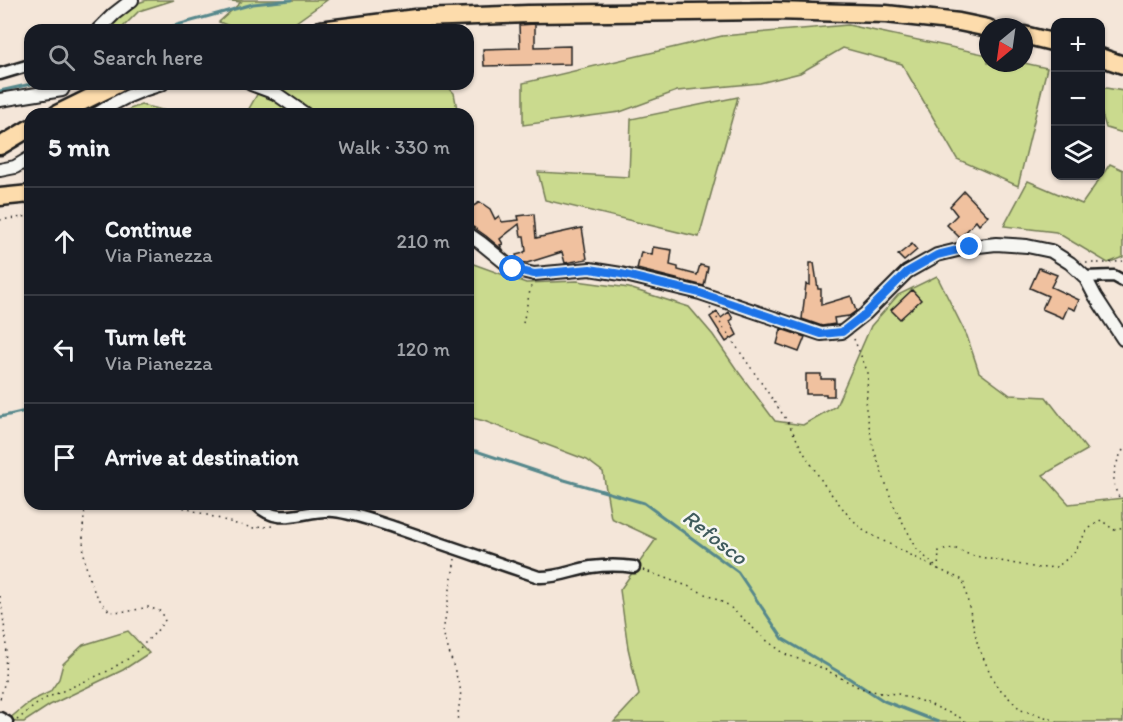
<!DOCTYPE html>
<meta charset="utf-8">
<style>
:root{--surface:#171b24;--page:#242831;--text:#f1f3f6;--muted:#9ea1a6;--line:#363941}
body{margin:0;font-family:Itim,sans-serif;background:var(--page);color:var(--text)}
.controls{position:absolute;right:18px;top:18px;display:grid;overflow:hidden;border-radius:12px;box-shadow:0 2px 4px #0004}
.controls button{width:54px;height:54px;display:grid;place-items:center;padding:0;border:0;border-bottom:2px solid var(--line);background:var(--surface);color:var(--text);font:30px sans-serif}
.compass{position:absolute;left:979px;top:18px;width:54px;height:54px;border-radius:50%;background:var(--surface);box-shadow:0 2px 4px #0004;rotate:209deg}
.stop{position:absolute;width:18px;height:18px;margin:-14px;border:4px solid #1a73e8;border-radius:50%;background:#fff}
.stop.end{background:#1a73e8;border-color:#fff;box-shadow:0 2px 6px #0008}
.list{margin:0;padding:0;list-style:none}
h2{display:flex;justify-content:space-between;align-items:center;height:78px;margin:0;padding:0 24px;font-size:26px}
h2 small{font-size:20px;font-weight:400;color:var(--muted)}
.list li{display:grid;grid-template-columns:39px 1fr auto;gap:18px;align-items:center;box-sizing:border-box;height:108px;padding:0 24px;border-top:2px solid var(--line)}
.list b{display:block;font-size:22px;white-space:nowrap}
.list p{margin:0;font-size:20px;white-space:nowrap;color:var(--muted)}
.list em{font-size:20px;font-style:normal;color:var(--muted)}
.icon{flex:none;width:33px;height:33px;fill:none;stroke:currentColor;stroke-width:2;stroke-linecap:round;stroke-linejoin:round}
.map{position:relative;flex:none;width:1123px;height:722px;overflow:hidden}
.search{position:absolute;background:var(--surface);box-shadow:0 2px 4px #0004;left:24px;top:24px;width:450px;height:66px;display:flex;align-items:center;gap:15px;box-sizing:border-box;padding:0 21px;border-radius:18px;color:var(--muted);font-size:22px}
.panel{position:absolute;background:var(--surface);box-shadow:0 2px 4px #0004;left:24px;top:108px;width:450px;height:402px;border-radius:18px}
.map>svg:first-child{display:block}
.green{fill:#cada8e;stroke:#737b55;stroke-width:1.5}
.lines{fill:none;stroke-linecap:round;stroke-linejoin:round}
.stream{stroke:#57888c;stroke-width:3}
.building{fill:#f0c19f;stroke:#1c1c1c;stroke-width:1.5}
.minor-casing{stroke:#1c1c1c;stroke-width:15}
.tertiary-casing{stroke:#1c1c1c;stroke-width:16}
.trunk-casing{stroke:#1c1c1c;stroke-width:21}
.path{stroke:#1c1c1c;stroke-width:1.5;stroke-dasharray:1.5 4.5;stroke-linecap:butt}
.minor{stroke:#f6f6f2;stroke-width:10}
.tertiary{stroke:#f6f6f2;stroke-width:12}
.trunk{stroke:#fddcac;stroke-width:16}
.route{stroke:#1a73e8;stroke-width:8}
.labels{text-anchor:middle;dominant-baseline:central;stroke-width:5;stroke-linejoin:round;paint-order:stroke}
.water-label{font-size:22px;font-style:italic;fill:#3f5b5d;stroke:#f6f6f2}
</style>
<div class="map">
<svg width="1123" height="722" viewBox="0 0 1123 722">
<rect width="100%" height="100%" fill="#f4e6d9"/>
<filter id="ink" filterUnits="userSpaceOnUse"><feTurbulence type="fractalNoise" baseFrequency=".0167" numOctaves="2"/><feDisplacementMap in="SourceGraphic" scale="12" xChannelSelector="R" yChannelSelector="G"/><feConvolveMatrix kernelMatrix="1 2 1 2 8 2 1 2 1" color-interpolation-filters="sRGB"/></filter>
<g filter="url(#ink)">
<!-- green -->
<path class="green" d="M147,0H174L139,11L120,30H103L135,4Z
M221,0H327L289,27L237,29L219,22L241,2Z
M848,25L988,55V63H1024L1047,68L1018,186L957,159L902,64L843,48L800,73L760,83L677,91L620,112L523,125V83L722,36Z
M263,84H445L454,93L458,114H246Z
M1100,87L1123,91V133L1106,128L1101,111Z
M738,97L699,237L545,200L538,172L629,177L631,119Z
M141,105L179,114H116Z
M1110,164L1123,170V257L1108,263L1056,232L1004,226L1028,181L1082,204Z
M468,262L526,283L577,281L629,288L689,307L713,335L737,370L775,421L803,425L836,406L871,326L898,295L937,276L967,336L979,372L1010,395L1046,397L1087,450L1043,475L1069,504L1123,498V722H614L639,695L628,648L620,590L656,539L611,518L603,472L587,460L484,421L468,417Z
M128,631L149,653L123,670L50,705L24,722H16L9,719L31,701L50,692L59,679L63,664L83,645Z"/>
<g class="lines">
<!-- stream -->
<path class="stream" d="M159,30L253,4L291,0
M0,91L31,84
M0,417L30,410
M468,450L476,451L554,477L644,503L738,572L783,639L844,675L884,701L938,722"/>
</g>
<!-- building -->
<path class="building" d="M535,24V47L570,46V64L484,66L483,49L520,48L519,25Z
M964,191L988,216L979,225L976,221L960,238L947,225L957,215L950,206Z
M480,202L490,209L495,219L499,216L502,222L519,220L518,216L534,214L536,238L582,228L587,259L565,263L562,252L527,263L518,262L516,255L524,253V252L526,251L524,236H521L519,224L500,239L503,244L500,245L504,251L486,236L473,227L468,226V213L472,211L470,208Z
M912,244L917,250L904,261L898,255Z
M653,247L672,250L670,265L678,267V270L697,275L700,265L708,267L704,286L637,269L641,252L652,255Z
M810,263H814L818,289H821V305L851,296L856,311L849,316L834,318L835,324L822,326L802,319L806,284L810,285Z
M1039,268L1057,275L1051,287L1079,300L1075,310L1068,307L1063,318L1042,309L1048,296L1030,288Z
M912,290L921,300L900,319L891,310Z
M717,312L721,318L729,312L733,319L730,321L737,335L726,342L710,317Z
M781,329L805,337L799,352L777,344Z
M806,374H821V379H834V396H826V394H806Z"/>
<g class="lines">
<defs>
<path id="minor" d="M0,74L30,65
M1085,277L1114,276L1123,281
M256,504C280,529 306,508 334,511C353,513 377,522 396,528C444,544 491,561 539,577C557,578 573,570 591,567C606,565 620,565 634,567
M0,718L7,722"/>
<path id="tertiary" d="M98,30L114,14L132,0
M251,84L275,93L305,114
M0,100L62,90L65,84
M97,114C116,101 140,90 162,84
M0,170L15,167L30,158
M468,234L481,243L513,269L534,274L590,269L621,274L700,293L821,334L842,332L865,314L907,272L937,255L970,247L996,244L1027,246L1051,251L1070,263L1085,277L1095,296L1123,339"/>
<path id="trunk" d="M320,30L416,18L450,17L528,14L774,11L886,14L959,22L988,28
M1024,35L1056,43
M1100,57L1123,65
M57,114L118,84
M0,146L30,128
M0,197L30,194"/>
</defs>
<!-- minor casing -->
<use href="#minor" class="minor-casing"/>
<!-- tertiary casing -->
<use href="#tertiary" class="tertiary-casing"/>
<!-- trunk casing -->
<use href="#trunk" class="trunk-casing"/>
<!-- path -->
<path class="path" d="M0,220L30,216
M1086,263H1108L1123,261
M710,308L786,419L804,453L825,486L848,515L864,531L938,569L939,551L954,548L970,555L1016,564L1039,568L1057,567L1074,553L1087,530L1101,520L1114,530L1123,527
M523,323L531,286
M854,339L868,373L866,409L873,447L893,504L917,549L938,569L963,580L978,646L995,684L1021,710L1055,720L1057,722
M1123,450C1113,467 1109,487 1123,502
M172,504L236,524L254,528L272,526
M455,559L443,632L461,691L457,722
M643,570L690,587L728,605L766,640L785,654L822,668L860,688L881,693L898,694L927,703L961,718L966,722
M0,596L6,638L5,681L0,699
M17,720L42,700L106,672L131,657L156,632L165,620L162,612L148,607L130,611L110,612C106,607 101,602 98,597C83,577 79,527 87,504"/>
<!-- minor -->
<use href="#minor" class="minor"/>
<!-- tertiary -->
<use href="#tertiary" class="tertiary"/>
<!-- trunk -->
<use href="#trunk" class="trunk"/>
</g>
</g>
<g class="lines" filter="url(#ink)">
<!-- route -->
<path class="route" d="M513,269L534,274L590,269L621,274L700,293L821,334L842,332L865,314L907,272L937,255L970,247"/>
</g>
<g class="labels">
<!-- water labels -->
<g class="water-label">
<text transform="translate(715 537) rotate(38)">Refosco</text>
</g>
</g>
</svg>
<div class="controls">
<button>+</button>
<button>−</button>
<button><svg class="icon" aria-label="layers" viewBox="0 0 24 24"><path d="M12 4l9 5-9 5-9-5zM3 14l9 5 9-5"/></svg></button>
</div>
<svg class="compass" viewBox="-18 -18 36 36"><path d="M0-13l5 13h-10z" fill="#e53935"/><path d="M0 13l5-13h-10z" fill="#9ea1a6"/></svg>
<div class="stop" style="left:513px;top:269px"></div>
<div class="stop end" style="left:970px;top:247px"></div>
<div class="search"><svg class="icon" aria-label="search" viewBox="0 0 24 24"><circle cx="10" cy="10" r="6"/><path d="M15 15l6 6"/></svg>Search here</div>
<section class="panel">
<h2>5 min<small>Walk · 330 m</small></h2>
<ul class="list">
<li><svg class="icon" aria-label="ahead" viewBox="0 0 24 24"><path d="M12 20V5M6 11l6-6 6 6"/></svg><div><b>Continue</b><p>Via Pianezza</p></div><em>210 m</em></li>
<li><svg class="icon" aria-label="left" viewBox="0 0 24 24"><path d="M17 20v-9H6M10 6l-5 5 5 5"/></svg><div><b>Turn left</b><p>Via Pianezza</p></div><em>120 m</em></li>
<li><svg class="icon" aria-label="arrive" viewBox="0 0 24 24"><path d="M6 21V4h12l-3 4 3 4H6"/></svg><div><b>Arrive at destination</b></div></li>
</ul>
</section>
</div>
